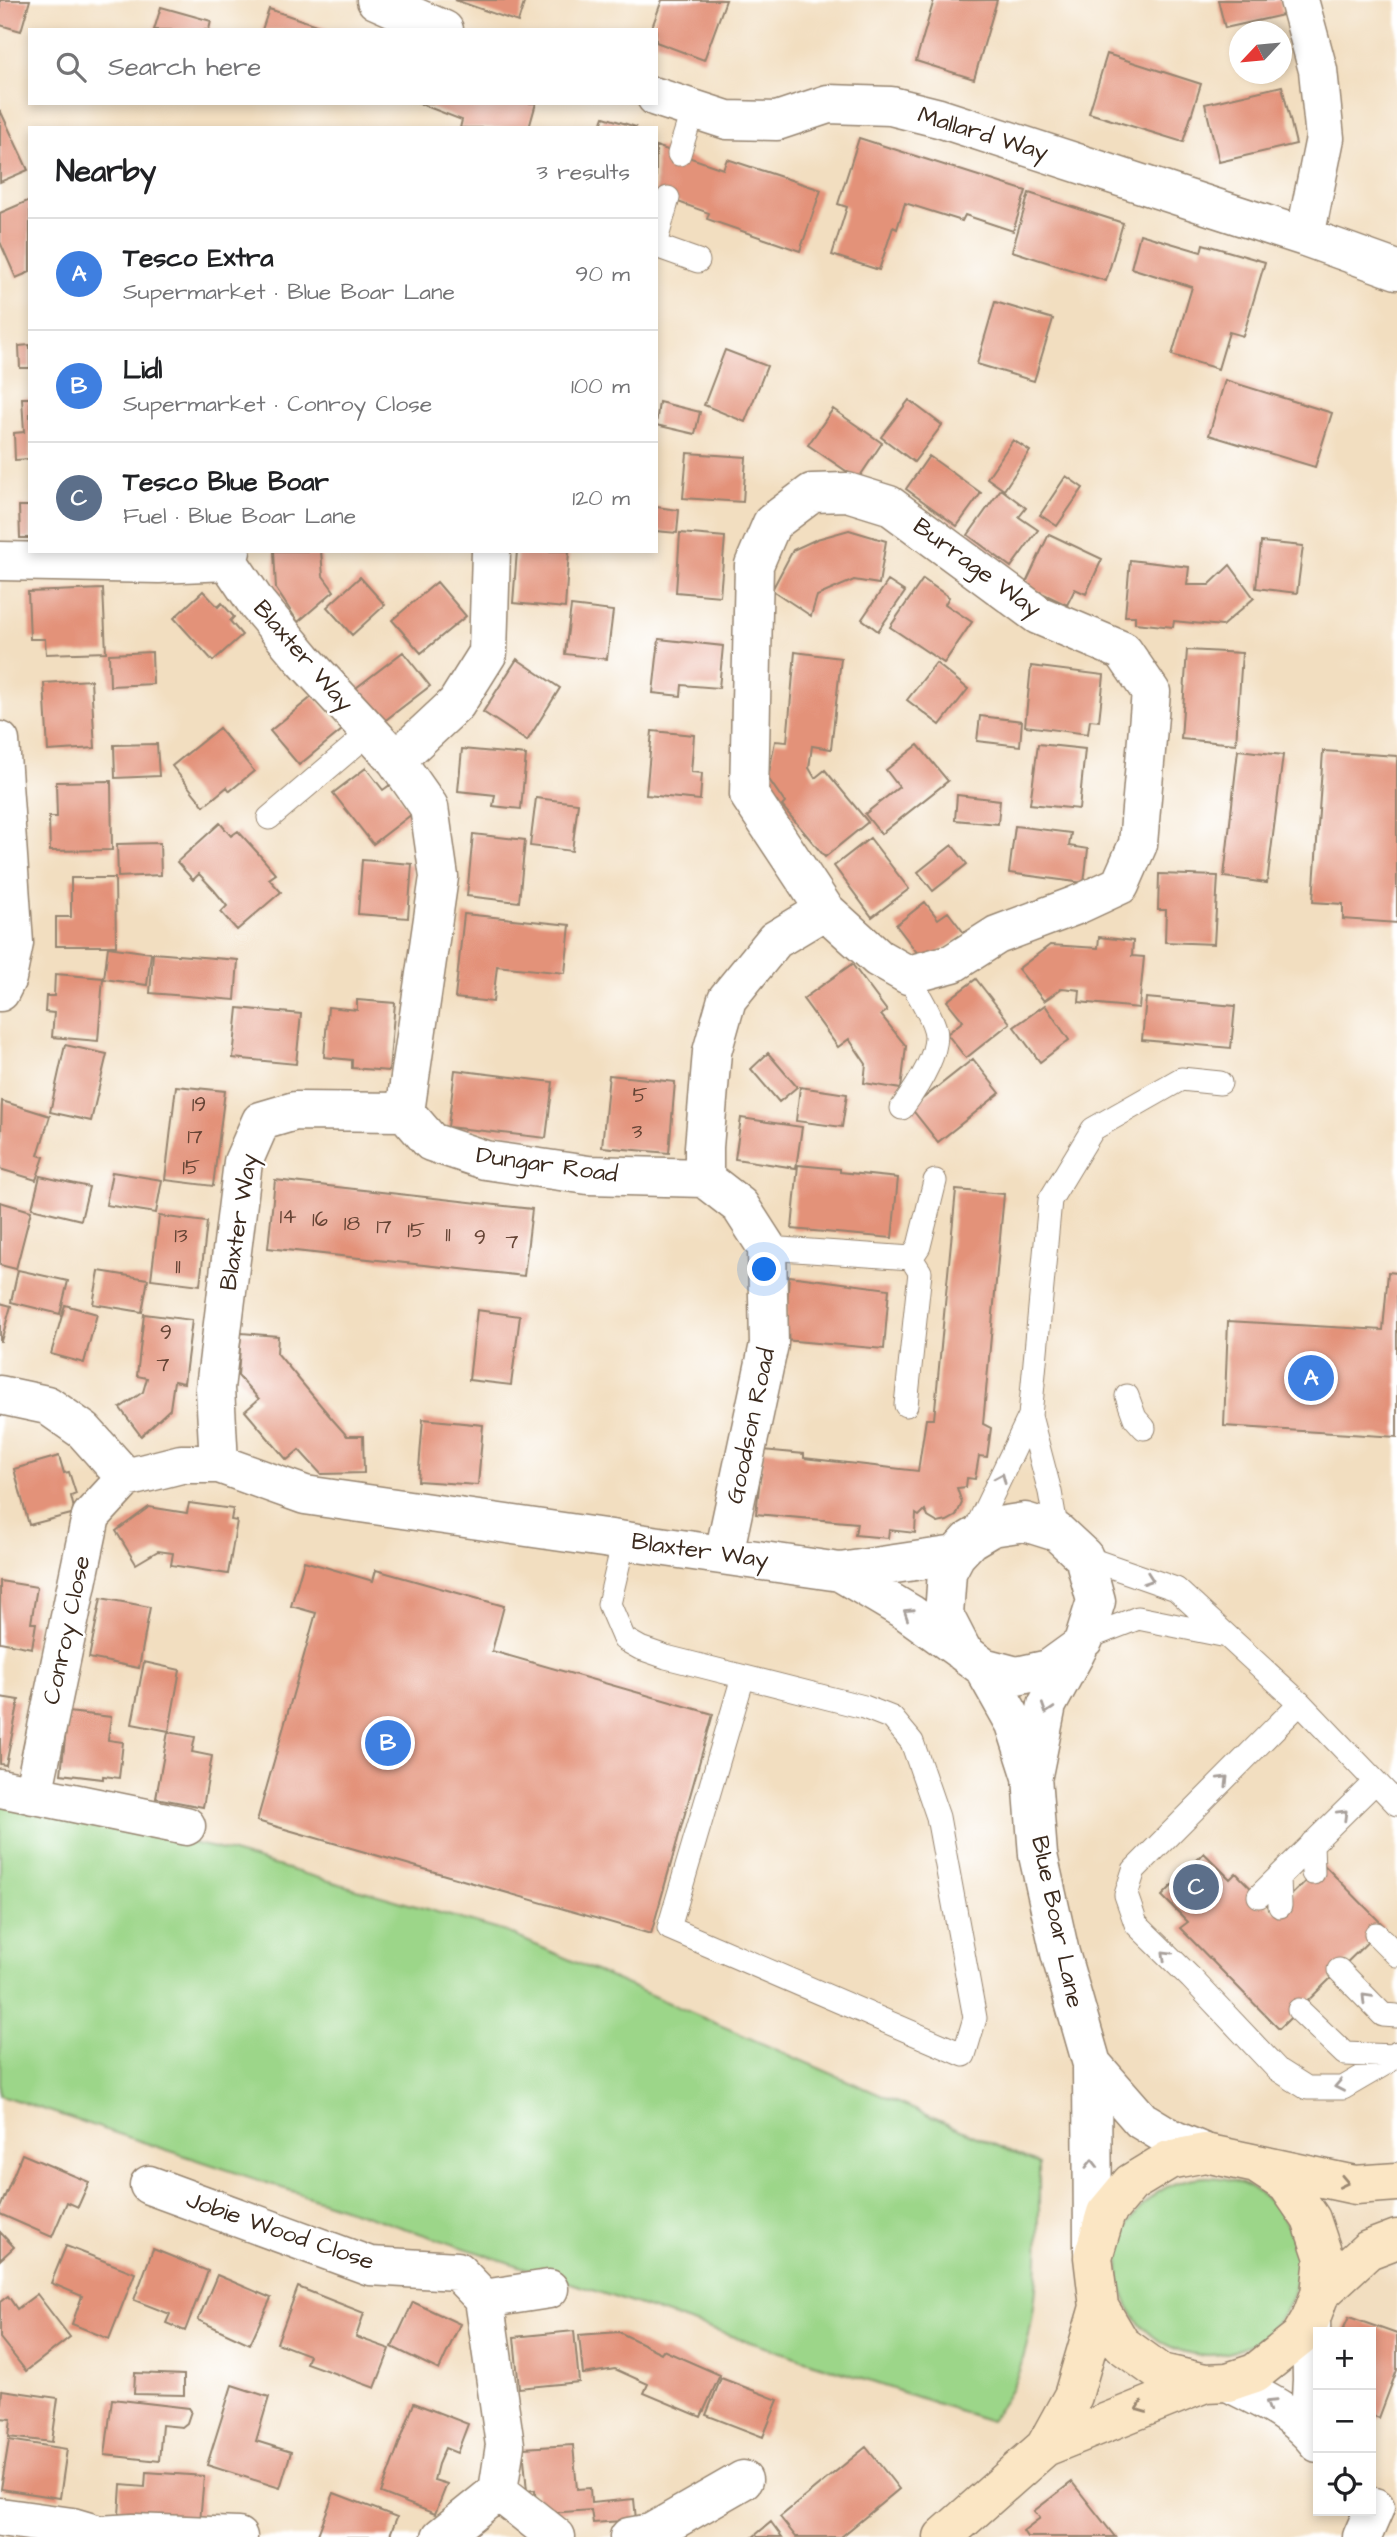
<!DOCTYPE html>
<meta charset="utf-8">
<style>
:root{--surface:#fff;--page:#f6f6f6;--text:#202124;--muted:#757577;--line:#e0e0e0;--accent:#1f6fb2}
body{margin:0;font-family:"Architects Daughter",sans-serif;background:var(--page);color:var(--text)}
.controls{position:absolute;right:21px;bottom:21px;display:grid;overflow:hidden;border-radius:0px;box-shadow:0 4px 10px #0003}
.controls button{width:63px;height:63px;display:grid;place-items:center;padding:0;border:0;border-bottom:2px solid var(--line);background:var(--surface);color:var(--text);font:35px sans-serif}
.compass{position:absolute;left:1229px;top:21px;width:63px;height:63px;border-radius:50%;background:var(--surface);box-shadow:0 4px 10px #0003;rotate:244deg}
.you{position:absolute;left:765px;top:1270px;width:24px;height:24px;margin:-18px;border:5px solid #fff;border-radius:50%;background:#1a73e8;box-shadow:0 0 0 10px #1a73e833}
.badge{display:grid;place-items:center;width:46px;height:46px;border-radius:50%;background:var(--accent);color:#fff;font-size:23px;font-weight:700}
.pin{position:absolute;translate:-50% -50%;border:4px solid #fff;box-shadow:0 2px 7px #0006}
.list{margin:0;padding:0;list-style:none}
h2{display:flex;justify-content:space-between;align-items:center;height:91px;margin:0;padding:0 28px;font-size:30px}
h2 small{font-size:23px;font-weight:400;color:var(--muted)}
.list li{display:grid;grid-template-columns:46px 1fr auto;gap:21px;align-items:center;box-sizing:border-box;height:112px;padding:0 28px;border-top:2px solid var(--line)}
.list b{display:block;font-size:26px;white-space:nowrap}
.list p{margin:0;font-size:23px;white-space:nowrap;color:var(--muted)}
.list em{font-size:23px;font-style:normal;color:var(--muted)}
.icon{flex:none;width:38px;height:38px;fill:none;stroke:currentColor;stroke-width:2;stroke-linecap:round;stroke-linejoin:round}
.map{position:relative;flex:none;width:1397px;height:2537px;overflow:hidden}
.search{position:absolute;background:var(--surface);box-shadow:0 4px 10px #0003;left:28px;top:28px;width:630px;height:77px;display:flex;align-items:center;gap:18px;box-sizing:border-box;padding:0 24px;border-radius:0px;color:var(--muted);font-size:26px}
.panel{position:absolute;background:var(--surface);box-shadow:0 4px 10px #0003;left:28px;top:126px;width:630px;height:427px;border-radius:0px}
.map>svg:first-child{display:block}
.green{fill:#9cd689;stroke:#6c8054;stroke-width:2}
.building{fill:#e39279}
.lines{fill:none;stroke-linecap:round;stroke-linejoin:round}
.lane-casing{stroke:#96846f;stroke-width:25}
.street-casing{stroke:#96846f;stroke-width:41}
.secondary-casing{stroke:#96846f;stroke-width:41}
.lane{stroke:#fff;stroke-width:23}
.street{stroke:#fff;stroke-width:38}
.secondary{stroke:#fbe6c4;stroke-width:38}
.oneway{stroke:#a79f9a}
.oneway2{stroke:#9b8871}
.labels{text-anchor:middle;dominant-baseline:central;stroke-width:5;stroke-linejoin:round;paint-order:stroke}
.number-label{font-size:21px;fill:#654435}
.street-label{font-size:24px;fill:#3b2a1e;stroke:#fff}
</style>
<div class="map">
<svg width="1397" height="2537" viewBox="0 0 1397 2537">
<rect width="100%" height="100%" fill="#fff"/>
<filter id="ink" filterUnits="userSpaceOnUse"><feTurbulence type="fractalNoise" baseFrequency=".0143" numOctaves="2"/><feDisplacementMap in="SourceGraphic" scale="14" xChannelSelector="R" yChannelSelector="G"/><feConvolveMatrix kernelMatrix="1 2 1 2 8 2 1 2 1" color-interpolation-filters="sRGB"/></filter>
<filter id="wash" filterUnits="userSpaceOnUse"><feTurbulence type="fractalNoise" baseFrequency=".00686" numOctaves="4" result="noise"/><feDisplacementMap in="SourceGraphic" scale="28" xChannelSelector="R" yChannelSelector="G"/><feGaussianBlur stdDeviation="1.57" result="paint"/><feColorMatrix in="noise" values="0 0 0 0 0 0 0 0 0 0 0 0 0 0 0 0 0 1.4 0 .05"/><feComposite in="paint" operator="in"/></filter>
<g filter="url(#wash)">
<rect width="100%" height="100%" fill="#f2dec0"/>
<!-- green -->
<path class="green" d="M0,1803L215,1848L506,1932L1039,2164C1039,2235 1042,2313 1016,2379C1011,2394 999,2408 990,2421L0,2095Z
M1119 2266a89 89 0 1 1 178 0a89 89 0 1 1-178 0Z"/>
<g id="blocks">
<!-- building -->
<path class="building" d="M0,0H30L21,31L0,25Z
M455,0H525L518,22Z
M662,0H726L704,60L656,42V30H651Z
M934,0H997L974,79L916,61Z
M1218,0H1280L1283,15L1225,28Z
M161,7L211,21L209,30H154Z
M269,9L328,29V30H262Z
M1107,54L1201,84L1183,142L1089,113Z
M1282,86L1296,144L1219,162L1205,104Z
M418,103H536L529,128H460L462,120Z
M0,110L28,170L0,182Z
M604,117L636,127L635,128H600Z
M859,138L1026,191L1013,231L965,215L962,221L905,203L897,229L893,227L879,270L832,255L847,207L838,204Z
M656,146L723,169L727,159L821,190L800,251L707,219L709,213L656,194Z
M1029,193L1123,223L1106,281L1012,251Z
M30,200V272L16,278L0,242V213Z
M1140,234L1201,252L1203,244L1265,262L1243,336L1229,332L1218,369L1172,355L1192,287L1131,268Z
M995,302L1053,319L1034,381L977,364Z
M30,345V368H20L19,346Z
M725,350L767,366L745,422L704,405Z
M1225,380L1332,413L1315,467L1209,435Z
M22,398H30V459L15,460L14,433L24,432Z
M909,400L942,425L914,462L881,437Z
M659,402L700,412L695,434L656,425Z
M833,409L882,443L858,479L808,445Z
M1013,440L1030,451L1004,490L987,478Z
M687,453L746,457L743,502L683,498Z
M929,456L981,493L957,526L906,489Z
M1066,476L1083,488L1057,526L1040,515Z
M1001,489L1026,508L1019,517L1038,530L1011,567L968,535Z
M19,506H30V538H20Z
M656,507L679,510L677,533L656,531Z
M849,530L886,541L879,584L854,580L817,596L811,616L772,590L793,550L817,539Z
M680,533L725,537L720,596L676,592Z
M1049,534L1102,559L1086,594L1075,589L1067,605L1025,585Z
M1261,542L1303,546L1297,593L1256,588Z
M274,551H321L323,576L334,591L298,622L276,589Z
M517,551H569L565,608L513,603Z
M1130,560L1189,567L1187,585H1209L1230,565L1254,598L1222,626L1174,621L1173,627L1135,623V616H1125Z
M360,577L385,605L352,635L327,607Z
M923,579L949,597L945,604L972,622L944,663L890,627Z
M888,581L905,592L878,631L862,619Z
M437,582L466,616L421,653L392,620Z
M103,589L106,652L46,654L45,639H30L28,592Z
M203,591L218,607L222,603L234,617L230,621L242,635L213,661L174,618Z
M571,606L613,611L607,659L565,654Z
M659,639L723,646L719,688L682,685L681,696L653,693Z
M1187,650L1242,653L1236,744L1181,739Z
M152,652L153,684L110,686L109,654Z
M403,652L430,686L383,722L356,688Z
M795,652L841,658L831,749L812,746L809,768L815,778L825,770L868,822L825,857L782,806L785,803L768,778L775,741L787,742Z
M517,659L560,688L527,741L483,712Z
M936,663L968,689L940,725L907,700Z
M1031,666L1104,675L1099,721L1090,720L1088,734L1025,726Z
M91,680L95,748L48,751L44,683Z
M313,696L342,730L299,765L270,731Z
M980,716L1022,721L1020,746L977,741Z
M219,728L254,771L230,791L227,787L204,806L172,766Z
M652,731L694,735L691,772L702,773L700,800L646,795Z
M157,744L159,776L115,778L114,745Z
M1038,744L1085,749L1079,809L1030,804Z
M918,745L948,781L881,834L865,814L899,787L886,770Z
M462,749L526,755L521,809L493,806L495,795L458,791Z
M1238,750L1283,755L1267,883L1224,877Z
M1323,751L1397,756V923L1343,919V904L1313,902Z
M366,768L383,790L390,785L412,814L373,844L333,793Z
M111,781L112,850L50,851L49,817H57L56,782Z
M957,795L1000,800L998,824L955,820Z
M536,798L578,803L572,851L530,846Z
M220,823L231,836L238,831L257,852L276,874L269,879L281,892L237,930L221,912L227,906L214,890L199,874L193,880L177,862Z
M1015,826L1071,833L1069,846L1088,849L1084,883L1009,873Z
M473,834L525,840L519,902L467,896Z
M870,838L909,889L872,917L834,866Z
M160,843L161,875L118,877L117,844Z
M952,845L967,864L933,891L918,872Z
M362,860L412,864L408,918L358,914Z
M1159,874L1218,876L1214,944L1165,942L1166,910H1158Z
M71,878H115L116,946H56V917H71Z
M925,902L938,919L948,912L964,933L925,963L896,925Z
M464,914L570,925L565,973L497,966L493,1002L455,998Z
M1099,937L1133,941L1132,956L1144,957L1139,1008L1079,1002L1080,990L1062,988L1044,1001L1018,969L1050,945L1098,948Z
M108,947L151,953L147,985L104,979Z
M153,953L238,960L235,1000L150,993Z
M852,964L887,1011L881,1015L906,1046L901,1089L864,1083L866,1064L849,1039L838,1047L803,999Z
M55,974L103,978L98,1041L52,1037L54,1013L45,1012L46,996H54Z
M976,979L1010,1023L966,1058L947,1034L963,1021L947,1001Z
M1146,998L1235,1006L1231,1048L1142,1040Z
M357,1000L395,1003L389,1071L352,1068V1060L324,1057L328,1007L357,1010Z
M1045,1005L1069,1040L1040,1062L1014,1027Z
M238,1008L301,1014L296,1064L233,1058Z
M65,1045L107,1054L91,1121L50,1112Z
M768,1053L797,1087L779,1102L751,1069Z
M973,1059L1000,1093L938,1142L911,1108Z
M455,1070L553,1082L546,1138L448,1127Z
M609,1075L675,1082L669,1153L602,1147Z
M176,1086L225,1091L213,1186L165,1180Z
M800,1087L847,1094L842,1127L796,1121Z
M2,1101L50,1116L38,1155L44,1157L36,1180L0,1169Z
M741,1118L802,1127L796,1168L735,1159Z
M798,1165L840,1169V1172L898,1178L892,1238L792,1229Z
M112,1172L162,1180L156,1213L106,1205Z
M40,1176L89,1187L81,1220L32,1208Z
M275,1180L532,1209L524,1276L268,1248Z
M956,1190L1004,1194L983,1424L991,1428L987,1457L979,1456L975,1479L967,1478L966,1487L957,1488L962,1503L956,1516L947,1521L938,1523L928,1517L925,1510L919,1516L916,1514L915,1533L889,1530L888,1538L855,1535L857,1523L756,1514L763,1450L804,1454V1458L918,1471L926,1419H934Z
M0,1202L31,1211L16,1269L0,1265Z
M159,1216L207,1222L200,1285L151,1279Z
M18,1270L68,1281L60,1314L11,1302Z
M99,1271L148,1279L142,1312L93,1304Z
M1388,1272L1397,1273V1437L1224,1426L1228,1321L1383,1330Z
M789,1276L889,1289L884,1349L784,1340Z
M0,1303L11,1306L1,1341H0Z
M65,1305L97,1314L84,1363L51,1354Z
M477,1310L520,1316L511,1385L469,1380Z
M144,1314L192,1320L184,1383L174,1381L170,1409L141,1436L120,1408L143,1392L147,1378L137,1376Z
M241,1333L278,1336L277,1353L333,1420L347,1436H363L364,1473L321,1474L299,1450L287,1460L268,1438L245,1411L259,1399L238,1376Z
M423,1419L483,1425L478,1485L418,1481Z
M59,1456L64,1473L69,1472L76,1494L71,1496L75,1513L29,1525L14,1469Z
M189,1503L233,1509L231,1520L237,1521L228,1574L171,1565L173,1553L158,1551L136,1564L116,1531L149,1507L187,1513Z
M304,1561L373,1581L376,1570L504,1606L492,1651L713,1714L651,1934L257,1821L316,1613L291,1606Z
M0,1581L37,1587L31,1623H36L32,1648L0,1642Z
M101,1598L150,1607L139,1668L89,1658Z
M144,1662L180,1670L169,1731L132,1724Z
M0,1697L19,1700L6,1765L0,1764Z
M68,1712L111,1717L108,1740L123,1742L119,1778L103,1776V1779L61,1774Z
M168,1732L195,1737L192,1752L212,1756L203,1807L156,1798Z
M1204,1853L1230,1879L1236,1873L1274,1912L1323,1864L1384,1926L1279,2029L1180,1928L1188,1922L1162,1896Z
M22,2154L89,2182L78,2207L67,2202L52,2237L0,2214V2208Z
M0,2232L14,2247L0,2260Z
M66,2246L135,2273L109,2339L72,2324L82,2296L51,2283Z
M153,2249L208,2271L185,2331L166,2323L170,2314L134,2300Z
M217,2275L271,2298L250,2344L198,2320Z
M298,2287L364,2313L356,2337L390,2349L375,2388L306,2363L309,2355L277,2343Z
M37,2294L70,2337L26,2371L0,2338V2302L8,2296L17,2309Z
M413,2302L460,2324L439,2370L392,2347Z
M1349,2317L1397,2334V2370L1379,2418L1371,2415V2332H1342Z
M574,2331L579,2382L519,2388L514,2337Z
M619,2332L661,2353L663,2350L720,2375L701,2417L644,2393L648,2384L615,2369L583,2374L579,2335Z
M135,2373L184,2375V2395L134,2394Z
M721,2378L778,2400L763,2437L706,2415Z
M232,2385L269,2397L256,2441L291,2452L280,2488L207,2465Z
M2,2390L58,2398L52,2442L9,2437L11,2419L0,2418Z
M112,2399L189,2408L191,2411L187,2423L182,2427L162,2425L159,2461L105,2455Z
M414,2403L468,2424L457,2453L445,2448L438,2464L434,2480L447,2484L435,2514L381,2493Z
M9,2440L67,2449L60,2498L1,2489Z
M573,2445L577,2489L590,2488L591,2503L634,2499L636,2520L593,2523L591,2510L536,2514L535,2490L527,2491L523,2448Z
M866,2447L899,2489L841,2537H796L780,2517Z
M146,2472L204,2476L200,2522L119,2515L121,2485L145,2487Z
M1072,2482L1115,2537H1027L1023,2531L1040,2518L1034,2511Z
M334,2493L397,2517L389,2537H317Z
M771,2522L782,2537H753Z"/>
</g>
</g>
<g filter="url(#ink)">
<use href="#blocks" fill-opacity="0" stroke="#96846f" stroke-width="2"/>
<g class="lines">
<defs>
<path id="lane" d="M679,154L693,109
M656,241L668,198
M656,246L698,261
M269,818L369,733
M902,1108C915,1090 941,1052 935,1029C930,1011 916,992 908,975
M767,1248L911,1258L920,1272L906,1405
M911,1258L919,1246L935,1181
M1127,1396L1135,1418L1144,1428
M1030,1416L1050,1492L1057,1532
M972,1537L1030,1416L1050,1200L1093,1129L1181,1079L1220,1083
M624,1540L609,1604L624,1639L640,1648L666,1657L864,1707L892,1718L912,1742L938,1817L975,2018L964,2055L669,1928L743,1677
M1084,1557L1176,1589L1300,1703L1397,1804
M1081,1644L1084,1639L1138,1618L1227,1636
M1300,1703L1134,1870L1126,1895L1136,1924L1191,1978L1277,2069L1307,2088H1343L1386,2063L1397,2053
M1312,1843L1313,1873
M1279,1877L1280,1906
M1259,1896L1375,1782
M1376,1934L1397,1955
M1339,1970L1383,2015L1397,2016
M1299,2010L1345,2054L1394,2056"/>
<path id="street" d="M376,0L444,30
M1299,0L1318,70L1325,138L1305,237
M656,97L727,120L777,121L828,104L891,106L939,118L1305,237L1397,270
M847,492L889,505L1038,615L1123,651L1151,692L1138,844L1120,885L1077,905L997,935L953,963L908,975L878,958L825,910L749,795L754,565L772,523L812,493Z
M231,551L228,561L257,604L303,659L396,760L429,807L439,877L405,1112
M0,561L159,564L228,561
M0,741L14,943L7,978L0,992
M396,760L456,704L488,653L491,551
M405,1112L431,1142L485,1160L588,1175L704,1178
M704,1178L740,1206L767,1248L769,1344L724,1554
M704,1178V1147L712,1052L727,999L775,940L825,910
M0,1395L47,1405L84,1431L126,1478L181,1464H219L305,1495L840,1572L956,1555
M219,1464L215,1388L243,1162L261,1121L295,1111L405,1112
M840,1572L909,1613L959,1649
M1078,1648L1049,1669L1017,1676L983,1667L963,1652L944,1615L947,1572L956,1555L970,1540L992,1527L1025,1522L1057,1532L1084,1557L1096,1601L1084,1639
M983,1667L1015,1724L1032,1777L1038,1855L1060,1953L1092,2064L1093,2251
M1033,1775L1047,1705L1076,1652
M0,1788L186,1826
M33,1795L91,1516L126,1478
M1092,2064L1141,2120L1174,2140L1205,2153
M149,2185L370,2266L457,2271L484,2299L549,2289
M1228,2382C1260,2398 1296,2414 1318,2443
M1309,2431L1312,2380L1311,2318
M498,2491L556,2537
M0,2517L72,2527L99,2535L133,2533L238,2537
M441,2537L498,2491L505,2445L484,2299
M629,2537L651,2533L743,2480
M1362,2537L1375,2507"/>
<path id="secondary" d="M1320,2294L1368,2250L1397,2239
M1099,2307L1121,2344L1161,2373L1205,2383L1228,2382L1255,2373L1300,2337L1311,2318L1320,2294L1324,2258L1311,2219L1287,2184L1258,2165
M1045,2447L1205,2383
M943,2537L1045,2447L1073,2396L1099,2307L1093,2257L1106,2213L1131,2183L1169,2160L1205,2153L1355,2185L1397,2182"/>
</defs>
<!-- lane casing -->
<use href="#lane" class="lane-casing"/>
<!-- street casing -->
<use href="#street" class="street-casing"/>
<!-- secondary casing -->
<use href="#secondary" class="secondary-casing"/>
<!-- lane -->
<use href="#lane" class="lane"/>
<!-- street -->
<use href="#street" class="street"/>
<!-- secondary -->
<use href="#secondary" class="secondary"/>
</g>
<!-- one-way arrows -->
<defs><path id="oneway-chevron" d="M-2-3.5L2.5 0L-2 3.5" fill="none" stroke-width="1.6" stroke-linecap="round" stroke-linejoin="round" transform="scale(1.75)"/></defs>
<g class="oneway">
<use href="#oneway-chevron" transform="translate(1001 1478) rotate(-66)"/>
<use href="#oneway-chevron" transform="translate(1149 1579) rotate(19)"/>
<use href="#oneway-chevron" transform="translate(908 1613) rotate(-147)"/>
<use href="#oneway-chevron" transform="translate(1047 1709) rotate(108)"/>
<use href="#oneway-chevron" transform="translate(1224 1780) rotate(-45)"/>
<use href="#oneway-chevron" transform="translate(1343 1814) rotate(-44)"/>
<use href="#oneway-chevron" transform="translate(1166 1955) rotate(-136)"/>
<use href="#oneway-chevron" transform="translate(1366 1998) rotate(-134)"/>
<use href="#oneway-chevron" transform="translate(1339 2086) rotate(169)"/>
<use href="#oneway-chevron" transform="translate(1092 2164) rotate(-90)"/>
<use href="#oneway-chevron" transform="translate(1270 2404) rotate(-149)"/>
</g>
<g class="oneway2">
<use href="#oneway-chevron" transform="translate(1344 2182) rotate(12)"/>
<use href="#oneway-chevron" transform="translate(1141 2408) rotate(158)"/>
</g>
</g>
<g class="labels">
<!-- number labels -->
<g class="number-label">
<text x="640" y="1095">5</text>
<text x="199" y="1104">19</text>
<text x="637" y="1131">3</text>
<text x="195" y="1136">17</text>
<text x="191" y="1167">15</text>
<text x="288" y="1216">14</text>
<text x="320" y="1219">16</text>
<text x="352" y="1223">18</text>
<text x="384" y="1226">17</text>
<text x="416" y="1230">15</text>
<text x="448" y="1234">11</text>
<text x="181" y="1235">13</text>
<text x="480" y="1237">9</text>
<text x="512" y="1241">7</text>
<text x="178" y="1266">11</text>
<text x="166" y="1332">9</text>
<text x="163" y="1364">7</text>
</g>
<!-- street labels -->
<g class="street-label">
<text transform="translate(983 134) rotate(17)">Mallard Way</text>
<text transform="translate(977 568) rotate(36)">Burrage Way</text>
<text transform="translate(303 656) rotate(49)">Blaxter Way</text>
<text transform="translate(547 1165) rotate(8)">Dungar Road</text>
<text transform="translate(239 1222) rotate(-81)">Blaxter Way</text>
<text transform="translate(751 1426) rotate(-78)">Goodson Road</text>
<text transform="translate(700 1551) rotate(8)">Blaxter Way</text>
<text transform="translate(67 1630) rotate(-78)">Conroy Close</text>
<text transform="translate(1057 1922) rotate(78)">Blue Boar Lane</text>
<text transform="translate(280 2231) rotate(19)">Jobie Wood Close</text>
</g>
</g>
</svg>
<div class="controls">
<button>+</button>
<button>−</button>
<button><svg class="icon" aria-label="locate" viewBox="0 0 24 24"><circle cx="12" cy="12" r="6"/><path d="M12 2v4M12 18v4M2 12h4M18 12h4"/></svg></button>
</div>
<svg class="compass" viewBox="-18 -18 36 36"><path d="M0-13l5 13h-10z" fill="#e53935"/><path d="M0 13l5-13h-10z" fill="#757577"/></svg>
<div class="you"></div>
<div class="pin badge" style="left:1311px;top:1378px;background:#3f7fe0">A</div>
<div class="pin badge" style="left:388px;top:1743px;background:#3f7fe0">B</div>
<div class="pin badge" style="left:1196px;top:1887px;background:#5c6f8a">C</div>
<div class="search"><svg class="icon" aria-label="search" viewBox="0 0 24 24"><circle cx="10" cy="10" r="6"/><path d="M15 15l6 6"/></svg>Search here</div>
<section class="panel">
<h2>Nearby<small>3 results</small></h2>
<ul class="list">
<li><span class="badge" style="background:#3f7fe0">A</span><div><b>Tesco Extra</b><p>Supermarket · Blue Boar Lane</p></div><em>90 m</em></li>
<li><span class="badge" style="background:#3f7fe0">B</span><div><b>Lidl</b><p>Supermarket · Conroy Close</p></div><em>100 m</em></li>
<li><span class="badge" style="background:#5c6f8a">C</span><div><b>Tesco Blue Boar</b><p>Fuel · Blue Boar Lane</p></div><em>120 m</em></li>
</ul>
</section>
</div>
